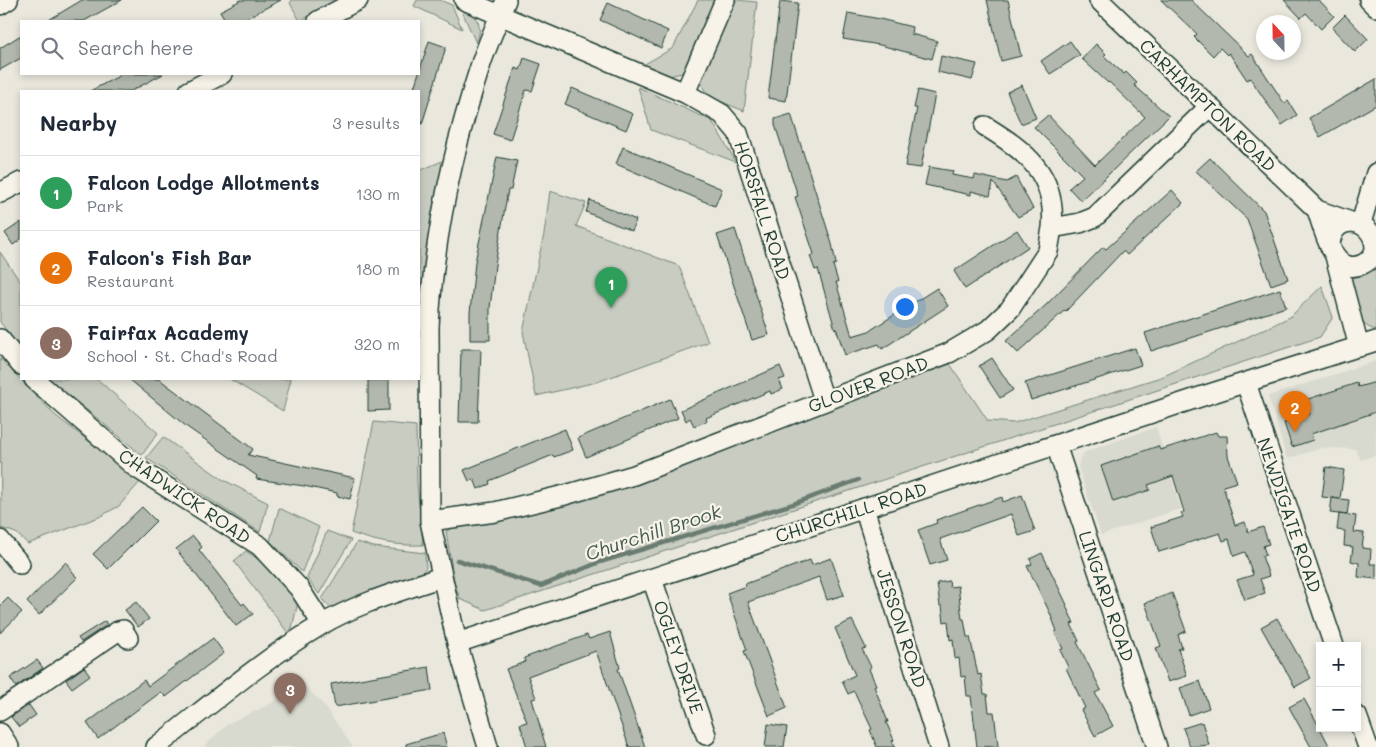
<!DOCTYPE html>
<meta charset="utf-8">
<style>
:root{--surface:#fff;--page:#f6f6f7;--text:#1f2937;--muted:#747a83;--line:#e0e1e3;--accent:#db2777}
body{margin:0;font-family:Mali,sans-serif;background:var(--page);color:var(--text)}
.controls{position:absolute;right:15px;bottom:15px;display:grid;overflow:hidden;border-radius:0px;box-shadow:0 2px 8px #0003}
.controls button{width:45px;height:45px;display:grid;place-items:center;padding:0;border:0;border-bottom:1px solid var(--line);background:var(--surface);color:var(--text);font:25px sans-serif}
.compass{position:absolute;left:1256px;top:15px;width:45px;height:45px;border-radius:50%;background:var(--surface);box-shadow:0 2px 8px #0003;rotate:338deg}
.you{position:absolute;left:904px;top:306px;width:18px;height:18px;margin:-12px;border:4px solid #fff;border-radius:50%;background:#1a73e8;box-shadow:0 0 0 8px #1a73e833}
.badge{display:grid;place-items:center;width:32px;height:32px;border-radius:50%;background:var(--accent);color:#fff;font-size:16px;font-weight:700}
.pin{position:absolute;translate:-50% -41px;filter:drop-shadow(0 1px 2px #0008)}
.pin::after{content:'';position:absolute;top:26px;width:18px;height:15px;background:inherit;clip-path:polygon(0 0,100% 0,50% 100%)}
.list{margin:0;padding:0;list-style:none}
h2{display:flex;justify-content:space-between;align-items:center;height:65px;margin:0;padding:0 20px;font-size:21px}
h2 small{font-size:16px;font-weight:400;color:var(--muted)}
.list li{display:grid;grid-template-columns:32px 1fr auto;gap:15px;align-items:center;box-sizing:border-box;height:75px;padding:0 20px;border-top:1px solid var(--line)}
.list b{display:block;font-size:19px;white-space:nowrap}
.list p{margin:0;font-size:16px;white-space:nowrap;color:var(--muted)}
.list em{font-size:16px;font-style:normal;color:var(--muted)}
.icon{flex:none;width:28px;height:28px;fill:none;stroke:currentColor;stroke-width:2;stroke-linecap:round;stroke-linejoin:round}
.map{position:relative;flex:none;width:1376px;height:747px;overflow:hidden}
.search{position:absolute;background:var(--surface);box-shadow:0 2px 8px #0003;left:20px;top:20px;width:400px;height:55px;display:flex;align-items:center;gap:12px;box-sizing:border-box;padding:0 18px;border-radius:0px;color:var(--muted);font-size:19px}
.panel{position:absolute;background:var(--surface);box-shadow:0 2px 8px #0003;left:20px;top:90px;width:400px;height:290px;border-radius:0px}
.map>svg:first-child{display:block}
.built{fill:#d9dacf}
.green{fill:#c8ccc1;stroke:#74847a}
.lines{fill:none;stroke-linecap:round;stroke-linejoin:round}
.stream{stroke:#6a7c72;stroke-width:4.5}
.building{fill:#b2b8ae;stroke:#1f3d34}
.minor-casing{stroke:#1f3d34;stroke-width:22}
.minor{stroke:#f7f3e8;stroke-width:19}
.labels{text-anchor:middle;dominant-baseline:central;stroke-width:4.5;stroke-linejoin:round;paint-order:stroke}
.street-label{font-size:18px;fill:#1f3d34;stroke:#f7f3e8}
.water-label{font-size:19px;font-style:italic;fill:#445c53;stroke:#f7f3e8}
</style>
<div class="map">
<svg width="1376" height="747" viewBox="0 0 1376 747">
<rect width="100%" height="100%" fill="#eae8dd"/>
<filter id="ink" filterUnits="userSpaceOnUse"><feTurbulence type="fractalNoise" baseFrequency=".02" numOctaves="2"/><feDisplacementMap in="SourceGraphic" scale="10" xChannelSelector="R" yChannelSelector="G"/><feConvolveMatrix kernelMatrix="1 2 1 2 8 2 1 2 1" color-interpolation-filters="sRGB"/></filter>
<g filter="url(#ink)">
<!-- built -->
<path class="built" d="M1376,361V455L1361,460L1355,449L1322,448L1287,459L1268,396Z
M1156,427L1181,509L1101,535L1078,467L1080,458L1085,452Z
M303,684L323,704L353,747H203L229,723L268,705Z"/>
<!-- green -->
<path class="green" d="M292,0H340L300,21L290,3Z
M417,0H440L452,5L462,29L414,6Z
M698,0H714L682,73L669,76L643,65L673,48Z
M736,0L757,2L744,111L708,96L700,82Z
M461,9C478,17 484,25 476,43Z
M638,87L712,121L736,162L651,130Z
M456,155L429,327L419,318V171Z
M550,191L586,203L576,226L679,266L708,342L597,382L536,396L523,332L544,234Z
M0,252L21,283V341L17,344L0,322Z
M1376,269V330C1355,326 1353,300 1348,282L1352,278Z
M1322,286L1333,317L1320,337L485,610L460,599L454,581L446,531L457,526L832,405L950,364L988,421L1014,423L1164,376L1290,317Z
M0,358L56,416L141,481L119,506L99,517L28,544L16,533L1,528Z
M49,379H97L158,433L142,455Z
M230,379H291L283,411L233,381Z
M374,422L416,426L417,483L423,545C397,546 376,542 351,533Z
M163,437L222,479L268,503L260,532L146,458Z
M279,508L319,527L302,572L270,541Z
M327,531L351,540L319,594L307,578Z
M357,542L374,547L425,553L426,568L420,576L334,607L328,606L322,599Z
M246,551L268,566L298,602L292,628L288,633L234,561Z"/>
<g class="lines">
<!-- stream -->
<path class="stream" d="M457,560L541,586L600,562L790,505L858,480"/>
</g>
<!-- building -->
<path class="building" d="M82,0H122L84,21H47Z
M241,0H281L241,21H226L220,11Z
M987,0H1008L1021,56L1001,61Z
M1161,0H1191L1249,56L1252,54L1284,103L1288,101L1297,115L1282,125L1250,78L1247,80L1229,53L1227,55L1220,48L1213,56L1194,37L1197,34Z
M1284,0H1319L1334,16L1321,29L1306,13L1301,18Z
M780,1L798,3L786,101L768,98Z
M608,3L668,31L661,48L600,20Z
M848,13L880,19L912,27L911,34L937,41L932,59L880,45L843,39Z
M1345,15L1368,39L1355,52L1332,28Z
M21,35V58L0,70V48Z
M429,41L446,47L422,124H419V91H413Z
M1070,41L1080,55L1050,74L1041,61Z
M1096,44L1106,54L1104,56L1124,74L1126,72L1137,83L1134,85L1169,116L1081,201L1069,188L1083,176L1034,127L1048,115L1095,165L1145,117L1109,82L1108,83L1082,59Z
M941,56L977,64L972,80L938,72Z
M524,58L541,64L532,91L526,90L510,140L493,134L515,68L520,70Z
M123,74H163L131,91H90Z
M1376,79V105L1320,137L1309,118Z
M1022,85L1036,118L1021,124L1007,92Z
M572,88L633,114L626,130L565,104Z
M918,90L935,94L921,168L905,166L917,108H914Z
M791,114L832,244L836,264L833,265L838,282H836L852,336L869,331L937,288L948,306L882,349L879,344L845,355L836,328L835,329L818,269L815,270L810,256L814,254L795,197L798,196L775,125V119Z
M623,147L722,189L715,206L616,164Z
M497,157L517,161L511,190H508L495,265L490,308V340H470V313L475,262Z
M1210,158L1264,211L1288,279L1271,285L1247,219L1196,171Z
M929,167L953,171L952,175L974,179L975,175L1007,182L1016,177L1033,209L1018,217L993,182L990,196L971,191V195L925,185Z
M1172,190L1183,203L1127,255L1123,251L1066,311L1065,310L1018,353L1006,341L1046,305L1103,247L1106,249Z
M590,200L636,220L632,231L586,212Z
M21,222V239L13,245L5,233Z
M735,229L769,335L752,340L717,235Z
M1017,230L1028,247L965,289L954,271Z
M1280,289L1286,307L1151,351L1145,333Z
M1135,348L1141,365L1031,400L1025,383Z
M461,349H481L478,422H459Z
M992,358L1013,390L1000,398L979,366Z
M780,366L785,378L779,380L783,389L771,394L770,391L706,418L707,421L694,426L690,418L686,421L681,410Z
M129,379H159L253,449L248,455L355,478L350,499L337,496V493L304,486L256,479L257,476L187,427Z
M368,380H389V410L368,411Z
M1376,382V412L1311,434L1313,440L1292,447L1284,423L1310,414L1305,400L1357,383L1358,387Z
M670,399L678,418L586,457L578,438Z
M565,429L573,450L554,457L553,455L489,481L490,484L478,489L474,479L469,481L464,470Z
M1216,432L1218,436H1227L1228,456L1237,482L1223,486L1235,525L1245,522L1248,532L1263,527L1269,544L1263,546L1266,555L1262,556L1269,576L1260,579L1265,593L1245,600L1237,580L1253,575L1245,552L1234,556L1229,539L1223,541L1220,533L1159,552L1151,527L1183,517L1181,513L1184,512L1173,476L1148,485L1150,490L1113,502L1101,466L1158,446L1160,450Z
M1326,467L1344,470L1340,499L1322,497Z
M1022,495L1035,531L1019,536L1011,514L940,539L947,560L930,565L918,530L937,523L936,520L1002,497L1003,502Z
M1332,498L1349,500L1347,515L1330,513Z
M142,507L156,521L108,569L93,554Z
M1339,514L1356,516L1354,532L1364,533L1362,548L1371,549L1370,564H1376V579L1358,577L1359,563L1351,561L1353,547L1344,546L1345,531L1337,530Z
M193,536L202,547L199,550L242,605L244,603L253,614L236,626L176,549Z
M1042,553L1067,605L1066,606L1074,623L1071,624L1079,641L1077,642L1101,690L1095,693L1113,726L1095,736L1081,710L1085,708L1066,668L1068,667L1060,650L1063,649L1055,632L1057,631L1050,613L1027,566L1032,564L1030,559Z
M831,558L844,595L827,600L819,577L748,602L787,708L769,716L744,651L747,650L727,593L746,586L745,584L810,560L812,565Z
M66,562L77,578L39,615L27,602Z
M949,581L950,587L958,586L962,619H964L967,637H970L978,675L981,674L984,694H987L989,712H994L998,746L977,747L971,696H967L965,676L961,677L959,658L955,659L953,639L950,640L948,621L944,622L942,606H940L937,583Z
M1172,593L1186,631L1178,635L1182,648L1178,649L1187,676L1168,682L1156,648L1161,646L1145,603Z
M8,598L22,612L0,633V606Z
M136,602L149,619L138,627L125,610Z
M1277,618L1311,678L1295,687L1261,627Z
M852,620L866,648L862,649L871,667L869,669L876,685L874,686L888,722H886L894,740L892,741L895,747H877L870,730L872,729L854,691L848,694L842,681L855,675L835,628Z
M105,621L107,625L81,642L78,638Z
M610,632L620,668L618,669L645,747H629L596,651L528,676L536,698L532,699L546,747H527L520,724L527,722L506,669L525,662L524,658L540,652L587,635L589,639Z
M213,638L224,653L166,697L161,692L98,739L87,723L144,680L148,686Z
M37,660L43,668L16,687L10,678Z
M84,667L90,675L72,688L66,680Z
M429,667L432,690L335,707L331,684Z
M1200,681L1209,708L1189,715L1180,688Z
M1304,699L1320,728L1330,747H1311L1289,707Z
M29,705L36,715L19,727L11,717Z
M1202,722L1209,745L1190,747L1183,728Z
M768,724L787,727L784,747H765Z
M443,733L447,747H406V744Z"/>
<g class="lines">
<defs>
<path id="minor" d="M464,0L685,93L722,114L738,133L824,400
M1099,0L1317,210L1351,222
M1369,0L1376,7
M0,5L8,0
M318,21L358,0
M189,91L222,74
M685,93L725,0
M985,126C1026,151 1057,175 1052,228
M0,193L21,182
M1317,210C1324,229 1333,278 1363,264C1369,261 1373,256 1375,250C1376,218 1333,210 1330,245
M1361,223L1376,173
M1335,256L1359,347
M0,339L21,365
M34,379L135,467L260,546L299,588L322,624
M1246,383L1334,646
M1056,445L1157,747
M864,508L939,747
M430,521L495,512L565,495L634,475L949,353L988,330L1010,309L1048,251L1052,228L1080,223L1095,217L1210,106
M0,540L20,564
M652,579L706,735
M457,643L1203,396L1376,341
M0,711L118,631L123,630L128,638
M1357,716L1368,747
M0,733L9,747
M156,747C210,705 262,660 321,625C358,603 401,591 441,577
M488,747L457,643L430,521L429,327C433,240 453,150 480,67C487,44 498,22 506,0"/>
</defs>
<!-- minor casing -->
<use href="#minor" class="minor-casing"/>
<!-- minor -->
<use href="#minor" class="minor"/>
</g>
</g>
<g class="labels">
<!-- street labels -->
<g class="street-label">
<text transform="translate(1208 105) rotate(44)">CARHAMPTON ROAD</text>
<text transform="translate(763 210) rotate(72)">HORSFALL ROAD</text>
<text transform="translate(868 384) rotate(-21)">GLOVER ROAD</text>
<text transform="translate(185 496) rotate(34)">CHADWICK ROAD</text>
<text transform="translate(851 512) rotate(-18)">CHURCHILL ROAD</text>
<text transform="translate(1290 515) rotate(71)">NEWDIGATE ROAD</text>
<text transform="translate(1107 596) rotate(71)">LINGARD ROAD</text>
<text transform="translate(902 628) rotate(72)">JESSON ROAD</text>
<text transform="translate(679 657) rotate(71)">OGLEY DRIVE</text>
</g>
<!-- water labels -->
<g class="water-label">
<text transform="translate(653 532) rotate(-18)">Churchill Brook</text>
</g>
</g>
</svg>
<div class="controls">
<button>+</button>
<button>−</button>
</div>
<svg class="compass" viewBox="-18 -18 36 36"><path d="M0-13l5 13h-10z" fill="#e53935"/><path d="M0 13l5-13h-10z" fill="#747a83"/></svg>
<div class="you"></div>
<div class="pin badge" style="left:611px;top:308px;background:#2e9e5b">1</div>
<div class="pin badge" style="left:1295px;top:432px;background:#e8710a">2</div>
<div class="pin badge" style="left:290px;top:714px;background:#8d6e63">3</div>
<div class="search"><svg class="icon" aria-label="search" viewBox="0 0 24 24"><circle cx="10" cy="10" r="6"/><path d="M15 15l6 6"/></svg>Search here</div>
<section class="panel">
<h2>Nearby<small>3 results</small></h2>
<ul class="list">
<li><span class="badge" style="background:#2e9e5b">1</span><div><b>Falcon Lodge Allotments</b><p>Park</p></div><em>130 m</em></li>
<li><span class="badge" style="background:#e8710a">2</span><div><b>Falcon's Fish Bar</b><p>Restaurant</p></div><em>180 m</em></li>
<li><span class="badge" style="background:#8d6e63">3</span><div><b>Fairfax Academy</b><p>School · St. Chad's Road</p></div><em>320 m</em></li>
</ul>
</section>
</div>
